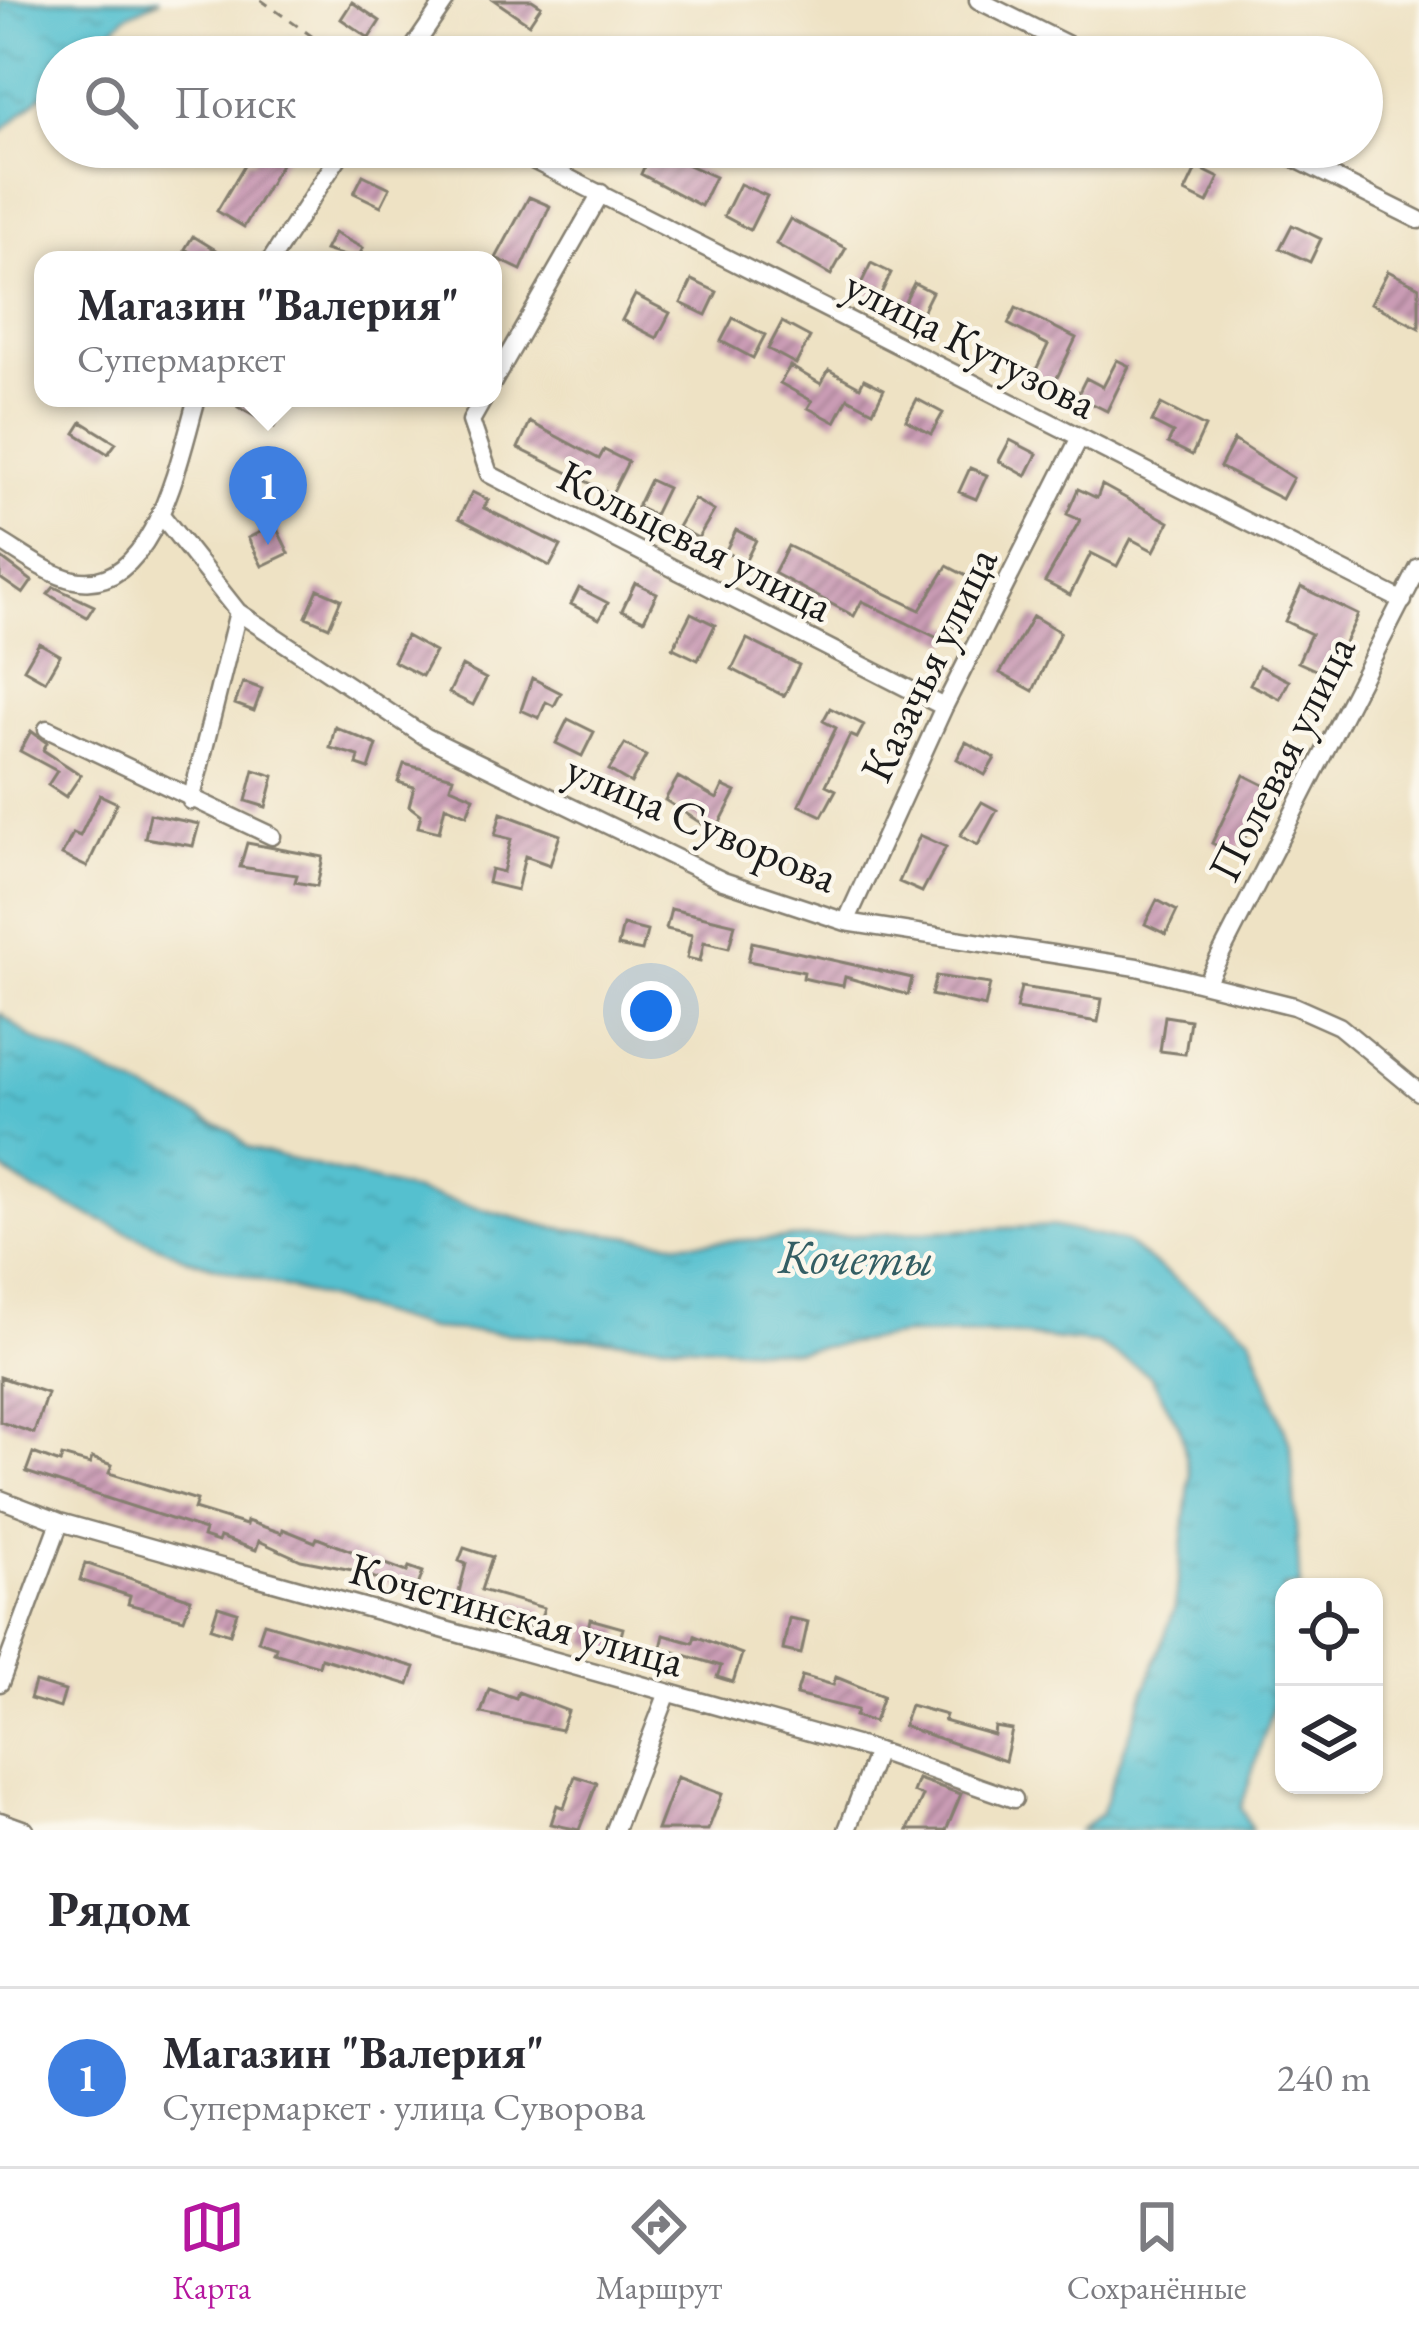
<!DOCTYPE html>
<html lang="ru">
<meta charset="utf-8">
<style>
:root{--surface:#fff;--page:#f7f7f7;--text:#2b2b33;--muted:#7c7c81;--line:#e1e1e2;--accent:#b5179e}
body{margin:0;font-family:"EB Garamond",serif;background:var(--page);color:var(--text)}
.controls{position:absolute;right:36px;bottom:36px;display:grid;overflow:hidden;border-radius:24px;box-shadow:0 3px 9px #0004}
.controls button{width:108px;height:108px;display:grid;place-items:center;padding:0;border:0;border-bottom:3px solid var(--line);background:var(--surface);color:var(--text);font:60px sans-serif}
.you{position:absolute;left:651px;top:1011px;width:42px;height:42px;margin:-30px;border:9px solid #fff;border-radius:50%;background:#1a73e8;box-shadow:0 0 0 18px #1a73e833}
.badge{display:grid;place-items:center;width:78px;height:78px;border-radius:50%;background:var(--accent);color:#fff;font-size:39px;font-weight:700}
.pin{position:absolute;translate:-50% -99px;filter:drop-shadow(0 3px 6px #0008)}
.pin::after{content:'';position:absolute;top:63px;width:42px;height:36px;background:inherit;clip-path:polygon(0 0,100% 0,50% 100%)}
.popup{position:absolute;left:34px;top:251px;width:468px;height:156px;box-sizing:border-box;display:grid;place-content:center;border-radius:24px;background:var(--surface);filter:drop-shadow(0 3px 9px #0005);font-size:39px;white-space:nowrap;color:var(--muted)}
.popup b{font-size:45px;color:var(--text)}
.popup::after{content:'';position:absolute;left:50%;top:100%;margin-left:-24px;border:24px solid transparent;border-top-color:var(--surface)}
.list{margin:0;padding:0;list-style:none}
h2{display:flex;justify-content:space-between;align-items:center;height:156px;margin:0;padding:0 48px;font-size:51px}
h2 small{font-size:39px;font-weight:400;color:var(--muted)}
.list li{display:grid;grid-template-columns:78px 1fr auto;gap:36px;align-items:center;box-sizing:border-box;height:180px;padding:0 48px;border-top:3px solid var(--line)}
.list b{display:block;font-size:45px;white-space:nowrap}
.list p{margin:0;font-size:39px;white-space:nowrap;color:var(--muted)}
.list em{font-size:39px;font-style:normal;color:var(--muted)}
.icon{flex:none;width:66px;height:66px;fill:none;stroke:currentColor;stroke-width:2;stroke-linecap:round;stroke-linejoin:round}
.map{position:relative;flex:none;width:1419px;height:1830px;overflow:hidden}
.search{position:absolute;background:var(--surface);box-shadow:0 3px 9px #0004;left:36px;right:36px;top:36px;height:132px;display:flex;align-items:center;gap:30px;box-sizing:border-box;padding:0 42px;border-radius:66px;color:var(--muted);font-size:45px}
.sheet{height:336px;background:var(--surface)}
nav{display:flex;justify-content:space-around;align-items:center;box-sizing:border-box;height:168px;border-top:3px solid var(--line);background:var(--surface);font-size:33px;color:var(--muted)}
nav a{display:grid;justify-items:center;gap:6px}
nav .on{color:var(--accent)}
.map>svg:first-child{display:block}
.water{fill:url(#water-ripples);stroke:#386e76;stroke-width:3}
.building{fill:url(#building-hatch)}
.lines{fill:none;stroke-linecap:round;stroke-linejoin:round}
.minor-casing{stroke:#857f70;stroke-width:21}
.path{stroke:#857f70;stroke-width:3;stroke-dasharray:9 9;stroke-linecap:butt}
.minor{stroke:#fff;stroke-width:16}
.labels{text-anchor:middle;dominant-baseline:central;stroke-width:9;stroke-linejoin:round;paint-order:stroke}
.street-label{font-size:45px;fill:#1c1c1c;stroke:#fbf7ec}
.water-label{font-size:48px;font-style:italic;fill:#335e64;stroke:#fbf7ec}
</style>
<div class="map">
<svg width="1419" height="1830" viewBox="0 0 1419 1830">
<defs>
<pattern id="water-ripples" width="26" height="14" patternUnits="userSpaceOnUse" patternTransform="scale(3)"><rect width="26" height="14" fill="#55c0cf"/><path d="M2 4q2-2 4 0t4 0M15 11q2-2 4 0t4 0" fill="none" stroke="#49a4b1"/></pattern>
<pattern id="building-hatch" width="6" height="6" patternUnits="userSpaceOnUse" patternTransform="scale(3)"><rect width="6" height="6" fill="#ca9cb5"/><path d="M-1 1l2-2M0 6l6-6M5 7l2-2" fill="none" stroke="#a37e92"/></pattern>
</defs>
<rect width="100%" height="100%" fill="#fbf7ec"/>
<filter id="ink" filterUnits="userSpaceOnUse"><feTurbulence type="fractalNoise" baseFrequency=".00833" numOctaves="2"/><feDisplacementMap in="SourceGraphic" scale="24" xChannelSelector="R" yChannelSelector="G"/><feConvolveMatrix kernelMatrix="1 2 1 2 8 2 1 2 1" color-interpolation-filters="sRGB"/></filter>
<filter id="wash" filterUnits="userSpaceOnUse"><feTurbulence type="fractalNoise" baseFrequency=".004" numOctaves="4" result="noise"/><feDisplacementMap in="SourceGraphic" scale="48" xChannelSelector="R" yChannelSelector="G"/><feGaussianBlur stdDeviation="2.7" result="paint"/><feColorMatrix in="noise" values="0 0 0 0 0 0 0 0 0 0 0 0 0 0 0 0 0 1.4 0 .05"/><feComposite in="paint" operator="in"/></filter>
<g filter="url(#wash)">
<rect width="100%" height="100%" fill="#eee2c4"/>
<!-- water -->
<path class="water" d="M0,0H160L127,15L83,57H57V82L0,133Z
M0,1013L30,1037L232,1131L248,1148L550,1227L683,1243L1052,1226L1125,1242L1251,1337L1291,1447L1300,1587H1284V1671L1241,1808L1252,1830H1080L1101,1814L1175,1607L1190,1476L1180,1428L1150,1375L1097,1344L1007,1334L904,1335L795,1351L430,1329L188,1259L35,1191L0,1168Z"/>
<g id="blocks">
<!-- building -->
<path class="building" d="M494,0H532L541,6L529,24Z
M352,2L380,21L369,38L341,19Z
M262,147H291L244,227L217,211L248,159L253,162Z
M653,147L672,154L675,147H691L684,163L715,177L701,206L641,174Z
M1197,167L1219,178L1207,203L1185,192Z
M363,175L390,188L381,206L354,193Z
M740,184L767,196L750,230L724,216Z
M529,197L550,206L521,270L496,258Z
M790,219L846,248L831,275L776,244Z
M1292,225L1321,239L1310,262L1280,248Z
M334,233L363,248L357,260L325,250Z
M193,236L232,260H203L185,249Z
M871,263L891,273L879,298L859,288Z
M1388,271L1419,287V328L1371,303Z
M692,280L717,292L706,315L681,303Z
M914,283L932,292L919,318L901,309Z
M635,295L670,313L657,338L622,320Z
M1016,308L1076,338L1054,384L1034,374L1048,345L1008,324Z
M733,318L765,335L753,358L721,341Z
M782,322L810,337L796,364L768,349Z
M1117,360L1129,366L1107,411L1077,396L1086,378L1103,387Z
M790,366L821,384L829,370L860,387L864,379L884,389L873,411L848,398L835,422L808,408L812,401L780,383Z
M244,398H261L283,410L274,427L238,407Z
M917,399L943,413L931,434L906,420Z
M1161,404L1205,427L1192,455L1168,443L1173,433L1152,422Z
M82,422L116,443L108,454L75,433Z
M530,422L599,459L604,450L628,462L612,494L518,448Z
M1010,440L1037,454L1026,476L999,461Z
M1234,440L1293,478L1282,499L1220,467Z
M970,468L987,475L976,499L959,492Z
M650,480L667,488L654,515L637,507Z
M1102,485L1169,522L1154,551L1131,539L1117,566L1091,553L1070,595L1045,582L1080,520L1067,514L1078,489L1097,498Z
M472,492L488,500L484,508L561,546L550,566L459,518Z
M694,499L714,511L698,538L678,527Z
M275,525L289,553L262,566L248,538Z
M736,530L756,540L745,562L725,552Z
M788,546L920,610L947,566L970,578L947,624L958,629L950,644L862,601L854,616L774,573Z
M0,557L32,581L23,594L0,578Z
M635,583L657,593L644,620L622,610Z
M54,587L94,606L87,617L48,594Z
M1301,587L1358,615L1329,676L1298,662L1311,634L1285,621Z
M579,588L608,603L599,619L571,604Z
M318,589L341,599L329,627L306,617Z
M691,613L715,625L698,660L673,648Z
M1033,616L1060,632L1033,691L1000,673Z
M406,636L435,652L422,676L393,661Z
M747,639L799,665L784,696L732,669Z
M39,643L60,655L45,681L24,669Z
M462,666L486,679L473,705L449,693Z
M1259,666L1289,681L1280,699L1250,684Z
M532,678L561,693L554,706L546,702L539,718L521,710Z
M243,682L262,689L254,711L235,704Z
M830,708L864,725L857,738L850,735L826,785L836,790L822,816L799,805L836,728L823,721Z
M568,719L594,732L582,756L556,743Z
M335,727L377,745L369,769L357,765L359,756L330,748Z
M31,731L47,743L43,750L81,775L66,797L48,785L57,771L20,751Z
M966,742L995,758L985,775L957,759Z
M625,744L646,756L631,783L609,770Z
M404,764L453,777L450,787L474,797L467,815L445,806L439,832L418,827L421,815L409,806L414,787L398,782Z
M254,770L274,776L266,807L246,801Z
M1244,775L1272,789L1235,855L1212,843Z
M678,777L717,799L723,786L736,792L715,832L665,800Z
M100,795L117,803L87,867L62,855L73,833L80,836Z
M982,802L997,810L978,845L960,836Z
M501,813L560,835L550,865L525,856L517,890L488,883L491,869L503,872L511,839L495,835Z
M150,814L199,824L193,846L145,838Z
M920,835L946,847L922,892L899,882Z
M247,843L323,857L317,886L295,882L297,875L240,867Z
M1157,900L1177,911L1166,934L1145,924Z
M671,909L735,924L729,948L704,942L700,961L687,958L692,935L666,929Z
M623,925L647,931L642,951L618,946Z
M752,942L912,978L908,995L845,977L843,986L820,982L803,978L804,972L748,961Z
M936,976L990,984L985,1007L931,995Z
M1021,987L1102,999L1098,1022L1016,1009Z
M1165,1016L1190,1020L1185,1054L1160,1051Z
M0,1377L47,1393L34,1433L0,1422Z
M33,1453L60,1463L62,1456L90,1464L92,1458L112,1465L109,1473L197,1500L194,1509L246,1525L247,1521L282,1533L283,1529L315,1542L317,1538L407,1572L409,1567L423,1572L415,1594L357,1571L301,1560L259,1541L256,1550L220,1537L218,1542L203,1537L205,1530L26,1472Z
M464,1548L492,1557L481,1590L544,1608L538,1629L493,1620L496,1611L457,1600L466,1564L459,1561Z
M85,1563L191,1599L184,1619L128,1604L130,1596L80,1580Z
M218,1606L237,1612L230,1634L211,1628Z
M789,1618L808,1622L801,1654L783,1650Z
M590,1619L623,1628L616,1655L585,1643Z
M264,1623L415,1667L409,1685L321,1658L319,1666L274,1653L276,1647L258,1641Z
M664,1635L693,1643L695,1636L742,1654L733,1682L717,1677L721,1666L661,1648Z
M802,1676L833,1685L836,1677L883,1696L874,1722L855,1716L857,1710L796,1695Z
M35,1682L65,1691L60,1708L30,1699Z
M489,1689L516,1698L518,1692L568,1711L561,1730L481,1713Z
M910,1705L946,1715L944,1721L994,1735L995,1727L1012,1730L1005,1761L903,1726Z
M575,1776L597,1783L579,1830L551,1824L557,1805L564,1808Z
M677,1777L722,1794L708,1830H657Z
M918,1779L961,1794L946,1830H908L923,1796L913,1792Z"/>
</g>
</g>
<g filter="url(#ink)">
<use href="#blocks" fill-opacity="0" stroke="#857f70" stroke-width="3"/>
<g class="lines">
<defs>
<path id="minor" d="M978,0L1092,57
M407,57L446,0
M507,147L1403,601
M1272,147L1419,220
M271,260L345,147
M493,382L601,193
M484,398L471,421L489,474L944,707
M162,516L238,612L426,737L723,881L846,922L1137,967L1294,1006L1339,1026L1419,1092
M0,541C22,554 49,575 74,580C154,597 181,452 197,398
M47,729L272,836
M191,801L238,612
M846,922L944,707L1079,439
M1206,983L1419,567
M0,1499L60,1522L877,1751L1014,1799
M0,1683L60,1522
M0,1821L25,1830
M615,1830L667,1695
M847,1830L877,1751"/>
</defs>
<!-- minor casing -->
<use href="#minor" class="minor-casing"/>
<!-- path -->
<path class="path" d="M261,0L341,57"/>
<!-- minor -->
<use href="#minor" class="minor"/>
</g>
</g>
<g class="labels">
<!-- street labels -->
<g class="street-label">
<text transform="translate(971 343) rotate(27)">улица Кутузова</text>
<text transform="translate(696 540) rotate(27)">Кольцевая улица</text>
<text transform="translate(928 664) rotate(-64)">Казачья улица</text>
<text transform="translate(1281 758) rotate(-63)">Полевая улица</text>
<text transform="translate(702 822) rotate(23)">улица Суворова</text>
<text transform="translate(517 1614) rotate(16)">Кочетинская улица</text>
</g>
<!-- water labels -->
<g class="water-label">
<text transform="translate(856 1257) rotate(1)">Кочеты</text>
</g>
</g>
</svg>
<div class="controls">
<button><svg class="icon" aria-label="locate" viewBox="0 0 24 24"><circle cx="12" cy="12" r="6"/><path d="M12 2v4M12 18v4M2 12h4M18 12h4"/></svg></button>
<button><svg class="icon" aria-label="layers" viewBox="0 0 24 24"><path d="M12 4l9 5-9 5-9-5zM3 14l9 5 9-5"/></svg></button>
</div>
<div class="you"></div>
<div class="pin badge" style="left:268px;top:545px;background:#3f7fe0">1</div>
<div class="popup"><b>Магазин &quot;Валерия&quot;</b>Супермаркет</div>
<div class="search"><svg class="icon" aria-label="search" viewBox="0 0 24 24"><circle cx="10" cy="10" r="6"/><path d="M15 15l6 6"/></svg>Поиск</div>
</div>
<section class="sheet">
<h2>Рядом<small></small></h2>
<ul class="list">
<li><span class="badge" style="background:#3f7fe0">1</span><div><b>Магазин &quot;Валерия&quot;</b><p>Супермаркет · улица Суворова</p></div><em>240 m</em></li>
</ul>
</section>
<nav>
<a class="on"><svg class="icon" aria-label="map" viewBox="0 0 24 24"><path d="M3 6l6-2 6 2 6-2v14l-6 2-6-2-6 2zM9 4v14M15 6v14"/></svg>Карта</a>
<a><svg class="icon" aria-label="directions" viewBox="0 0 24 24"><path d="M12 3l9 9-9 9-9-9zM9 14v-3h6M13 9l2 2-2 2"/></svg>Маршрут</a>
<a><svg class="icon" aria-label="saved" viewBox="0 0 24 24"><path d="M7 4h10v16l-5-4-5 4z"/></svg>Сохранённые</a>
</nav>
